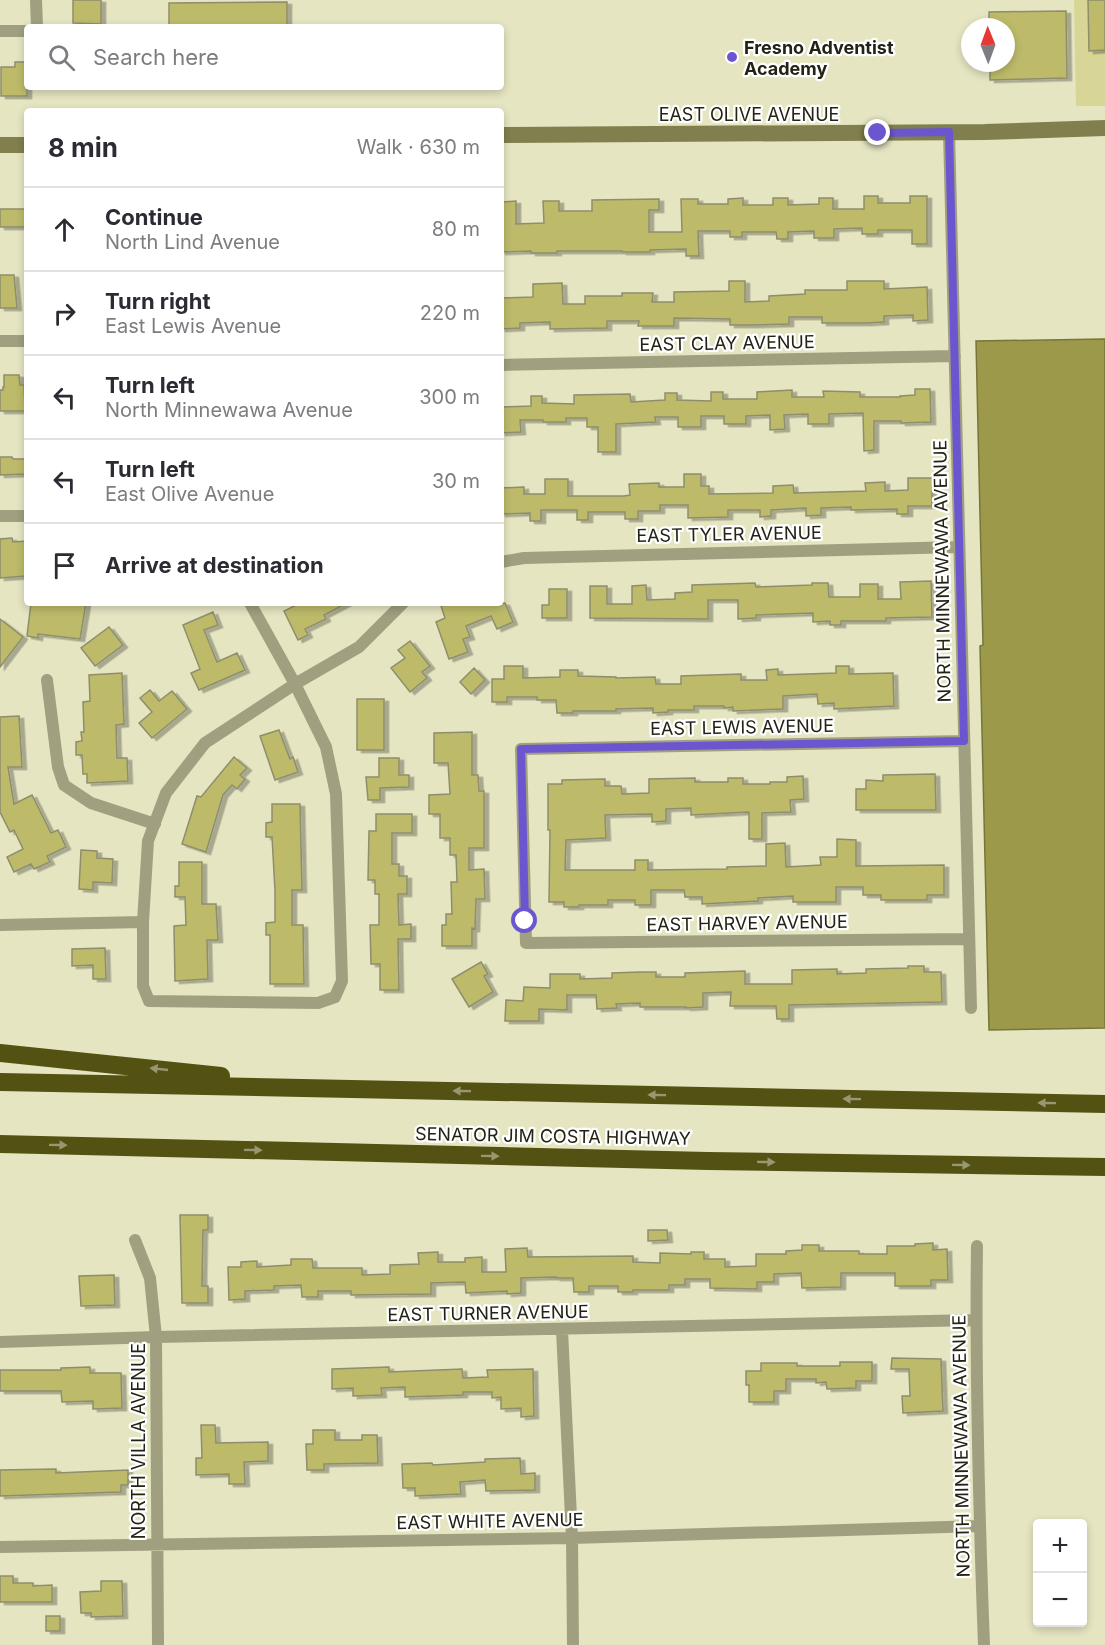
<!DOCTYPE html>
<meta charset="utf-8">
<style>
:root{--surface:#fff;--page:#f2f2f3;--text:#2b2b33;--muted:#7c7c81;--line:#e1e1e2}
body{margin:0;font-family:Inter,sans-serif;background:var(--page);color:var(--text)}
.controls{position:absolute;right:18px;bottom:18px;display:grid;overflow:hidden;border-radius:6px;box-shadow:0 3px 9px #0003}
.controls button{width:54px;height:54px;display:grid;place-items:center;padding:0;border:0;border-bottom:2px solid var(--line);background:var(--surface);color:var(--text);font:30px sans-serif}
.compass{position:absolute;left:961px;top:18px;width:54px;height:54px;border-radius:50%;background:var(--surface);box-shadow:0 3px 9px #0003;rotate:359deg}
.stop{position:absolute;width:18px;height:18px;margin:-14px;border:4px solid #6c56cf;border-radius:50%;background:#fff}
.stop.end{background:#6c56cf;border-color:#fff;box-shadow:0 2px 6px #0008}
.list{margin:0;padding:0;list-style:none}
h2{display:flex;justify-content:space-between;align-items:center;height:78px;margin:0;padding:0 24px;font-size:26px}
h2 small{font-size:20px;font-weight:400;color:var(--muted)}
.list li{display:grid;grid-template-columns:39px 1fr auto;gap:18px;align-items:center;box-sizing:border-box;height:84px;padding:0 24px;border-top:2px solid var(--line)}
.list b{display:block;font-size:22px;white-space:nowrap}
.list p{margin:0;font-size:20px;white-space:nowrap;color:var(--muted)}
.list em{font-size:20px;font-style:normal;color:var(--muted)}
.icon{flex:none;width:33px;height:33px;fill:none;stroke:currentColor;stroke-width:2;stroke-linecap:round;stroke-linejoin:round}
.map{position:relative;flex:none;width:1105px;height:1645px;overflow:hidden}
.search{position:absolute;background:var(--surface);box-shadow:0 3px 9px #0003;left:24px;top:24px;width:480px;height:66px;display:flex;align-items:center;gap:15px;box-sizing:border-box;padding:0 21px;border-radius:6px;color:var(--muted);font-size:22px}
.panel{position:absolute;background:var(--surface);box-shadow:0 3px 9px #0003;left:24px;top:108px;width:480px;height:498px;border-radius:6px}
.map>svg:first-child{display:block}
.green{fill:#d7d697}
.water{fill:#9c9a4a;stroke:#77763a;stroke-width:1.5}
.building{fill:#bdbb6b;stroke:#8e8e6d;stroke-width:1.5;filter:url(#shadow)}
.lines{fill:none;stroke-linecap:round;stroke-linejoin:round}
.minor{stroke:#a09f7f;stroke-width:12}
.secondary{stroke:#807f4d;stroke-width:16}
.motorway{stroke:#545213;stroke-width:18}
.oneway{fill:#989771}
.route{stroke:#6c56cf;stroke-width:8}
.poi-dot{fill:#6c56cf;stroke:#fff;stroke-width:2}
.labels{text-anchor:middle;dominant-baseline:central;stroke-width:4.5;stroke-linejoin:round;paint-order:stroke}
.poi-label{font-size:18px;font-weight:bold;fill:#222215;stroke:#fff;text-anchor:start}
.street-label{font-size:18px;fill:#222215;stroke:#fff}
</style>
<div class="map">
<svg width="1105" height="1645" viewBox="0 0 1105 1645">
<defs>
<filter id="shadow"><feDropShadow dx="4.5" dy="2.5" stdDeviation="0" flood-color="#0004"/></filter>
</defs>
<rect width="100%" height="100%" fill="#e5e5c2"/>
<!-- green -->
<path class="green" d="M1074,0H1105V106H1076Z"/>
<!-- water -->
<path class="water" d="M1105,339V1028L989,1030L980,646L983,645L976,341Z"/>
<!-- building -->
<path class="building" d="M73,0H101V24L73,23Z
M1088,0H1105V50L1089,51Z
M287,2V27H169V3Z
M1066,11L1067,78L990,80V63H1006V27H989V12Z
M15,62H27V96H1V67H15Z
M864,196H878V203H910V196H927V244H912V230H878V234H862V228L834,229V238H814V231L788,232V239H777L776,232H742V237H730V231H698L699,256H686V249L650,250V252H622V251H557V253H531V251L501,252V202L516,201V224L544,223L543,201H559V211H592V200L659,199V210H649V232H682L681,199H698V204H728V199L743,198V205H773V198H788V205L819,204V198H833V209H864Z
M0,209H27V227H0Z
M0,275H14L17,308H0Z
M729,281H745V302L769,301V296L805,294V290H847V281H884V289L927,287L928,320L913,321V315L884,316V322L867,323H822V317H789V324L755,325H730V319L674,318V326H638L639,321H607V328L550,329V322L520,323V328L501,329V298L533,297V284L562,283L563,304H585V296H622V293H653L652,302H674V292L729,291Z
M4,375H19L20,385H24L25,411H0V390H3V387H4Z
M915,389H930L931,422L901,423V421H874V450L864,451L863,413L829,414V424H808V414L784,415L785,429L770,430V415L746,416V424H724V416H701V427H678V417H655L656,422L616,424V452H598V427H587V418H566V422H543V420H520L521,432L501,433V407L531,406V396H542V403L574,404V395L630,394L631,402L665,400V393H677V400L711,401V392H723V399H757V392L792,390V397H824L823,391L860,392V397H900V396L915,395Z
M0,457H12L13,459H25V474L0,475Z
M684,474H701V486H709V494L773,493V486L793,485L794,493L866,491L865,483L885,482V491L908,490V478H932V506H908V514H897V509L851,510V507L821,508V515L806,516V508L771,510V516L760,517V510H728V517L688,518V505H660V511H638V519H625V512H588V520H577V510H541V521H530V513L501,514V488L524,487V494H545V479H568V496H624L630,495L629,484L659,483V487H684Z
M12,538L13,542L27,541V576L0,578V539Z
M931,581L932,617L886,618V621H841V625H830V621L813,622V613L756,615V618L738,619V600H708V619L590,618V586H607V604H632V586L646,585L647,600L675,599V593L692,592V585L755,583L756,587L812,585V583H828L829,597H860V584H878V599H901L900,582Z
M549,589H567V618H542V605H549Z
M31,603H86L80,639L38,634V638L27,636Z
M300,603H347L324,615L326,619L305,629L308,635L298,640L284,611Z
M440,603H505L513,622L497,629L491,616L466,626L470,637L463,639L468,652L449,659L436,622L445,618Z
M213,612L218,625L204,630L217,662L237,653L245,670L199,690L191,673L200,669L183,625Z
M0,619L23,637L0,667Z
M109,627L123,645L95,666L81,648Z
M410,641L430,666L422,672L427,678L410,692L391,668L405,658L398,650Z
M504,666H523V678L560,677V670H578V676L616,677V678L655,677L656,684H681V676L741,674V680H767L766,670L778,669V675L836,673V666H849V674L893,673L894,706L834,709V703L818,704L817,694L783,696V709L733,711V707L724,708V706H694V710H668V712L653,713V708L616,709V711H573V713H557L556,700H537V697H507V702H492V679H504Z
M474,668L485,680L471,694L460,682Z
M122,673L124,724L116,725L117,758H127L128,781L87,783V774H83L82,755H76V742L82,741L81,732H84L83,702L90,701L89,675Z
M150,690L159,701L172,691L187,709L152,738L139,723L152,712L140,698Z
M357,699H384V750H357Z
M19,716L22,767H8L14,804L32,795L51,833L58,830L66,847L47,856L50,862L34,869L31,864L14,872L7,857L23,849L14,830L10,832L0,812V717Z
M279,730L290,759L293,757L298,772L275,780L260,736Z
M472,732V775H478L479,791H484V848H469V870L484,869L485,899H476L475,929L472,928V946H442V925H446V914H452L451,882H457L456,855H450V838H440V814H429V795L450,794L448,763H434V733Z
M234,757L247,768L240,775L245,779L237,789L232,785L223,795L206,852L182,844L197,796L201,797Z
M379,758H399V775H409V787L380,788V800H368L366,777H379Z
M935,774L936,810H856V789H866V780L883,781V775Z
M803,776L804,799L790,800L791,812L762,813V839H749V812L691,815V808L666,809V821L652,822V814L605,815L606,838L566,840L565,870H635V860H648V870L727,869V867L766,866V844L785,843L786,867L821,865L820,857H837V839L856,840V866L944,865V895H927V900H881V895H863V887H836V902H793V896L758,898V901L702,904V897H685L684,890H651V905H635V900H608V905H579V907H564V902H549L550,830H548V784H562V780L605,779V786H621L622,794L649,793V779L695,778V782H728V778H743V784H770V782H787V777Z
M272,804H300L302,890H292V925H303L304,984H270V935H266V923L275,922V891L272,837H266V823L272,822Z
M376,814H412V833H392V864H399V876H407V894H398L399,925L411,924V939H398L399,990H380V964H371L370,925H379V894H375V880H368L369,831H376Z
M81,850L97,851V858L113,859L112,883L93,882V890L79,889Z
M179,862H202V904H216L218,940H207L208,979L175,981L174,926L186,925L185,897H175V886H179Z
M105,948L106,979H93V965L72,966V949Z
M481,962L488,974L484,976L493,992L469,1007L452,979Z
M908,966H924V972H941L942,1002L789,1005V1019H777L776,1006H730L731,992L703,993V1007L686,1008V1007H640V1003L616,1004L617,1008L597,1009L596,995H567V1010L539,1009V1021H505L506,1000L523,1001L524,987L550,988V974H580V979L612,978V973L640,972H656V977H685V973L745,971V984H792V970L837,969V974L866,973V969L908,968Z
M180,1215H208V1230H203L202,1286H208V1303H182Z
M648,1230H667L668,1240L648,1241Z
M933,1243V1250L947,1249L948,1280H931V1286H895V1273H841V1287L802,1288L801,1273L774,1274V1282H757V1289L710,1288V1279H685V1285H669V1290H633V1292H618V1286H589V1292H574L573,1278H556V1277L521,1278V1293L507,1294V1291L466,1293L465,1282L431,1283V1294L351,1295V1291H318V1297H302L301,1285L274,1286V1290L245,1291V1299L229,1300L228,1267H241V1262L257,1261V1267L291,1265V1259H312L313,1268H362V1275L390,1274V1265L419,1264L418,1253L438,1252V1262H465V1258L482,1257V1272H506L505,1249L527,1248L528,1257L633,1256V1262L660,1263V1253L691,1254V1252H704V1259H725V1267L756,1266V1254H786V1251L802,1250V1245H819V1251H859V1254H887V1246H915V1244Z
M114,1275L115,1305L81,1306L79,1276Z
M892,1358L941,1359L943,1411L903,1413L902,1396H910L909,1369H891Z
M840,1362H872V1381H856V1388L827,1389L826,1382L816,1383V1379H786V1391H774V1402H749V1385H746V1371H761V1363H797V1366H840Z
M90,1367V1373H121L122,1408L93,1409V1401L62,1402L61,1391H0V1370H61V1368Z
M389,1367V1372L462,1369L463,1378L488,1377L487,1370L533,1369L534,1416L521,1417V1408L501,1409V1397L492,1398V1392H463V1395L405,1397V1387L381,1388L382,1395L353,1396V1388L332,1389V1369Z
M201,1425H215L216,1443L268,1442V1461L244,1462L245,1484H229V1474L196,1475V1458H202Z
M313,1430H335V1440H362V1435H377L378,1463L324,1464V1470H307L306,1444H313Z
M520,1458L521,1474L535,1473V1490L486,1491L485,1480L460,1482L461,1494L415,1496V1488H403L402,1464L432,1463L433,1465L485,1462V1459Z
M56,1469V1473L128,1470V1485H121V1492L0,1496V1470Z
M0,1576H13V1583H33V1586L52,1585V1602H0Z
M101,1581H122L123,1616L91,1617V1613H81L80,1592L101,1591Z
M46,1616H60V1631H46Z"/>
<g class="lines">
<!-- minor -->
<path class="minor" d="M36,0L37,27
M0,31H27
M949,132L971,1008
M0,341H27
M501,365L955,356
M0,516H27
M501,562L524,558L959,547
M250,603L295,684L326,747L336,794L342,981L335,997L318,1003L149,1001L143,986V922L148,841L166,793L205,743L295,684L359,647L403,603
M47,680L58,767L64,785L91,803L155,824
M964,741L521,749L526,943L969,939
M0,925L143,922
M135,1240L150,1278L156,1337L158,1645
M977,1246C975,1379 979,1512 984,1645
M562,1330L572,1538L573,1645
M0,1342L156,1337L976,1320
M0,1547L572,1538L980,1526"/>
<!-- secondary -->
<path class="secondary" d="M501,135L985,132L1105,128
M0,145H27"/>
<!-- motorway -->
<path class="motorway" d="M0,1053L221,1076
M0,1082L1105,1104
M0,1144L708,1161L1105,1167"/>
</g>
<!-- one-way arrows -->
<defs><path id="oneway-solid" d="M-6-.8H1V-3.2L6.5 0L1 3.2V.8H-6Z" transform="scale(1.5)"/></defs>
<g class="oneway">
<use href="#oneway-solid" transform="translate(159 1069) rotate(-174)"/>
<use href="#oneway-solid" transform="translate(462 1091) rotate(-179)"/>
<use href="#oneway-solid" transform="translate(657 1095) rotate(-179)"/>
<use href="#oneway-solid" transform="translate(852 1099) rotate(-179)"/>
<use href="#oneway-solid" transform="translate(1047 1103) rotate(-179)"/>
<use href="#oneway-solid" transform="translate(58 1145) rotate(1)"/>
<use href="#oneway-solid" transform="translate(253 1150) rotate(1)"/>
<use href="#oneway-solid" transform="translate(490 1156) rotate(1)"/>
<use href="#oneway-solid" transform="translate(766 1162) rotate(1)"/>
<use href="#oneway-solid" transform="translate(961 1165) rotate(1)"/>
</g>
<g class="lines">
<!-- route -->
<path class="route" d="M525,921L521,749L964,741L949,132L878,133"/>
</g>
<!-- markers -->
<circle class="poi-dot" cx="732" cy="57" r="6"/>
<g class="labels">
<!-- poi labels -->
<g class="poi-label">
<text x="744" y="47">Fresno Adventist<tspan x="744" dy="21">Academy</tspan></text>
</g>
<!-- street labels -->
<g class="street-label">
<text x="749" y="114">EAST OLIVE AVENUE</text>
<text transform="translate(727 343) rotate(-1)">EAST CLAY AVENUE</text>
<text transform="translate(729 534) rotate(-1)">EAST TYLER AVENUE</text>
<text transform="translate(942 571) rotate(-91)">NORTH MINNEWAWA AVENUE</text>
<text transform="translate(742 727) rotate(-1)">EAST LEWIS AVENUE</text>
<text transform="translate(747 923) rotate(-1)">EAST HARVEY AVENUE</text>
<text transform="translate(553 1136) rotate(1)">SENATOR JIM COSTA HIGHWAY</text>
<text transform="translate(488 1313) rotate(-1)">EAST TURNER AVENUE</text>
<text transform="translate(138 1441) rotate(-90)">NORTH VILLA AVENUE</text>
<text transform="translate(961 1446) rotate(-91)">NORTH MINNEWAWA AVENUE</text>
<text transform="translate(490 1521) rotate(-1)">EAST WHITE AVENUE</text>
</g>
</g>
</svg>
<div class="controls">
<button>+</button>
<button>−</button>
</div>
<svg class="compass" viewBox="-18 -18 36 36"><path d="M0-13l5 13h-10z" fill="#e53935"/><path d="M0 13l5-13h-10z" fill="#7c7c81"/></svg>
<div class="stop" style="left:525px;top:921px"></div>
<div class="stop end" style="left:878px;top:133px"></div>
<div class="search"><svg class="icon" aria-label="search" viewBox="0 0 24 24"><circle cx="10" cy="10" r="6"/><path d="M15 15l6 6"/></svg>Search here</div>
<section class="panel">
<h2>8 min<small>Walk · 630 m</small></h2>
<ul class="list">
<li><svg class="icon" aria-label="ahead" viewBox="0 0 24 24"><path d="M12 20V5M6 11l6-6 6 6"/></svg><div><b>Continue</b><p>North Lind Avenue</p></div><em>80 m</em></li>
<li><svg class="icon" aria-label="right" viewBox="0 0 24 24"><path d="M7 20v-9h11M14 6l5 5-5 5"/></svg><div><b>Turn right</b><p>East Lewis Avenue</p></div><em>220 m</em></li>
<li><svg class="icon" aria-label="left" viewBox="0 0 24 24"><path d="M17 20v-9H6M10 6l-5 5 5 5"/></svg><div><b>Turn left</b><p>North Minnewawa Avenue</p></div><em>300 m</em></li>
<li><svg class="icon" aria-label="left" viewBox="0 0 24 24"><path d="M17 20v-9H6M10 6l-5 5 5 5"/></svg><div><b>Turn left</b><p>East Olive Avenue</p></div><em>30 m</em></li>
<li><svg class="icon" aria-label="arrive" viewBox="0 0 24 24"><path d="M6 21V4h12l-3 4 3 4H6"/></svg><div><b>Arrive at destination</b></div></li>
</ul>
</section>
</div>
